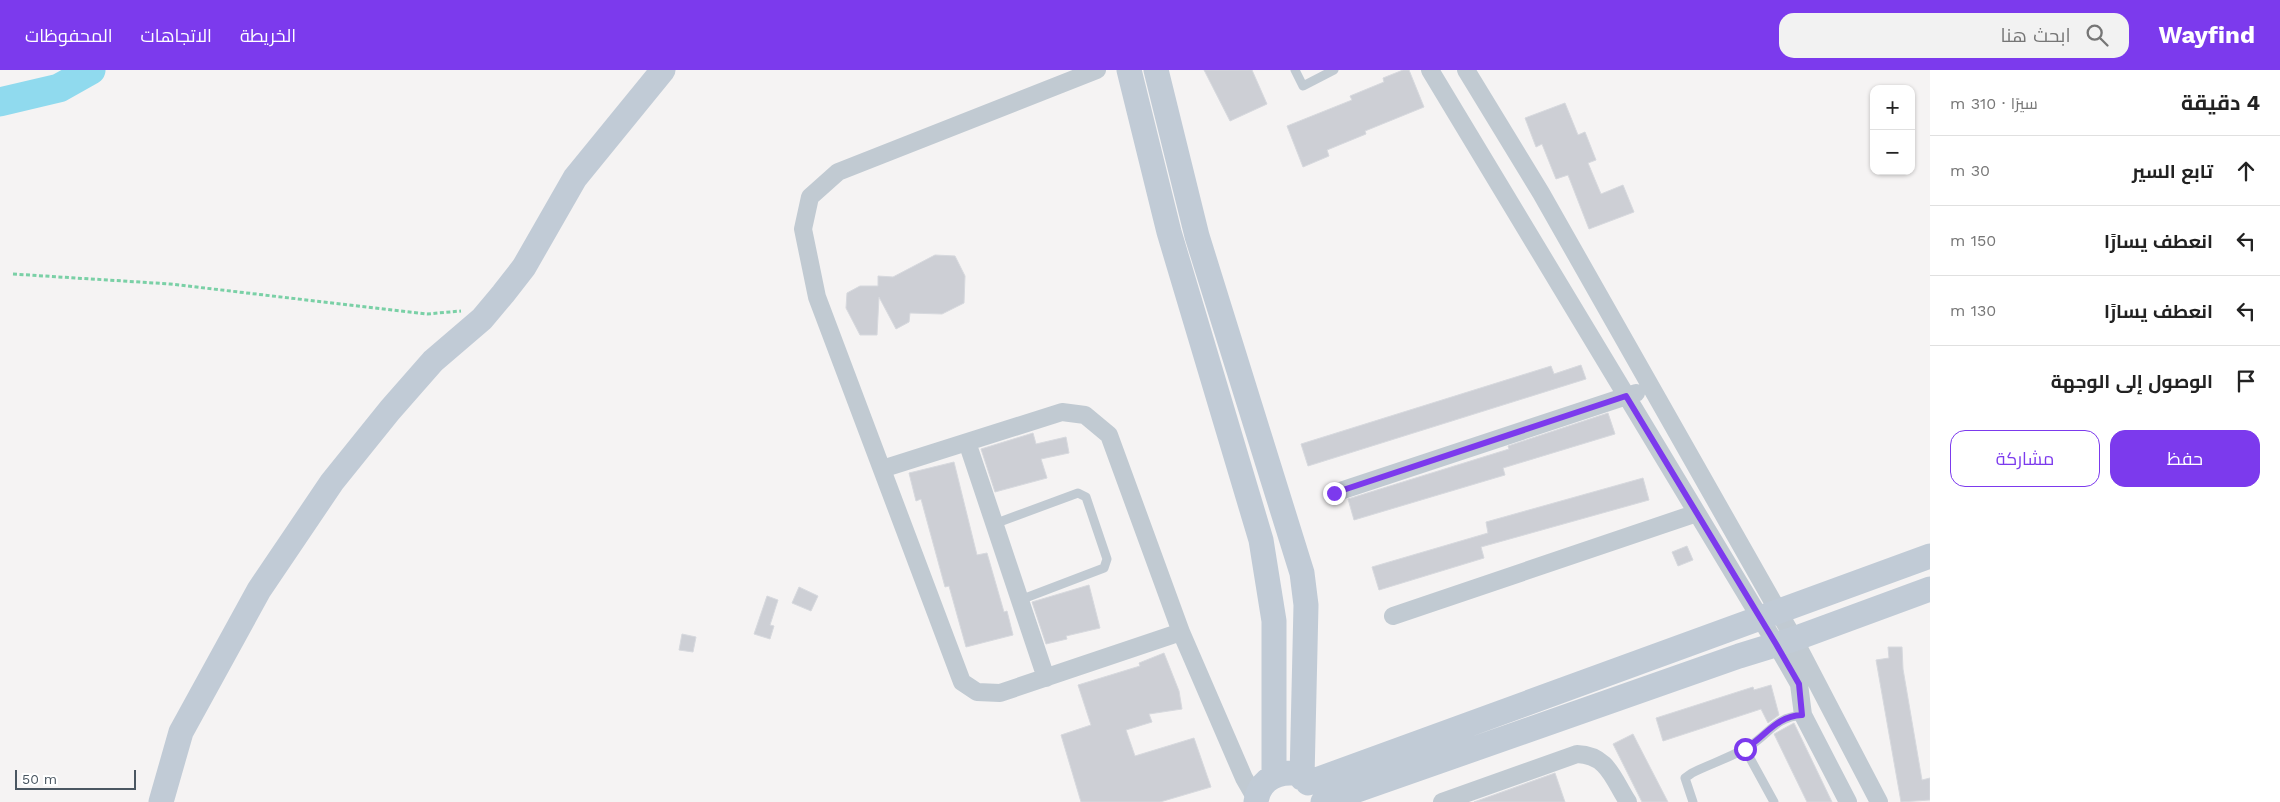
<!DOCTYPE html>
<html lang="ar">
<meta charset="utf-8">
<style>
:root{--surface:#fff;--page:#f2f2f2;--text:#222;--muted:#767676;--line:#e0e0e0;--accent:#7c3aed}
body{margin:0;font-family:"Work Sans",Cairo,sans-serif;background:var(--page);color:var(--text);direction:rtl}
.controls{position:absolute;right:15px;top:15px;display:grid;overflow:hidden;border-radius:10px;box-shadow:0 1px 4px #0004}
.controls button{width:45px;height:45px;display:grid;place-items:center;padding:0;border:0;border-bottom:1px solid var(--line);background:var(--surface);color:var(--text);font:25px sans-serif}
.scale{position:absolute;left:15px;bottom:12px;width:121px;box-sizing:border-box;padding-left:5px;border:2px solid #4a5661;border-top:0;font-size:14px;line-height:18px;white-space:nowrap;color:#4a5661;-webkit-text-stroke:4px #fff;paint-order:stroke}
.stop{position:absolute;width:15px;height:15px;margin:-11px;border:4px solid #7c3aed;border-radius:50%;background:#fff}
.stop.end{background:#7c3aed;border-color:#fff;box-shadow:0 1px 5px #0008}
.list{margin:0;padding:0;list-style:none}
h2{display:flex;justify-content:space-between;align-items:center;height:65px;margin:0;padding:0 20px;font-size:21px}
h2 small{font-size:16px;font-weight:400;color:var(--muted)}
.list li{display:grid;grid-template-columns:32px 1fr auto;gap:15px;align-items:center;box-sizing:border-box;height:70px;padding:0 20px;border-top:1px solid var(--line)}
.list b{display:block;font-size:19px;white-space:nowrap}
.list em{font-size:16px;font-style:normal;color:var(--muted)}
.actions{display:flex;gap:10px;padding:15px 20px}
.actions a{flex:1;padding:11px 0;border:1px solid var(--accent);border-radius:15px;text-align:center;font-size:18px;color:var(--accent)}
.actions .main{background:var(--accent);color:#fff}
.icon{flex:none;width:28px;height:28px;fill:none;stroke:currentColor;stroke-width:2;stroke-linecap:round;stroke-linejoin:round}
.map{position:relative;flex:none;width:1930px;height:732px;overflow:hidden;direction:ltr}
header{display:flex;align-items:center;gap:30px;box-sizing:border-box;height:70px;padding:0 25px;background:var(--accent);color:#fff}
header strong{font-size:24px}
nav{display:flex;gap:28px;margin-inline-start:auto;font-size:18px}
.search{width:350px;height:45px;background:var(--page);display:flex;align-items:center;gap:12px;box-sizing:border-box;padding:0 18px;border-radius:15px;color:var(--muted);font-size:19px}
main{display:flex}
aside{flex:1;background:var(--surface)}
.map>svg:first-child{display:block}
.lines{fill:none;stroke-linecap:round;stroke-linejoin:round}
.river{stroke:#90daee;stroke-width:29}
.building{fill:#cdcfd5;stroke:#d7d9de}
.path{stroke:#7ad0a6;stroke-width:3;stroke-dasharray:4 2.5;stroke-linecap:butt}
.lane{stroke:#c1cad2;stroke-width:9}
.street{stroke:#c1cad2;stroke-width:18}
.secondary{stroke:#c1cbd6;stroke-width:25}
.route{stroke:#7c3aed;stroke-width:6}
</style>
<header>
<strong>Wayfind</strong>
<div class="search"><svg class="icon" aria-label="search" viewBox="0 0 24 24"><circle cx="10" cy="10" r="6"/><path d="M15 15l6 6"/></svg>ابحث هنا</div>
<nav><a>الخريطة</a><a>الاتجاهات</a><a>المحفوظات</a></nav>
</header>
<main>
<aside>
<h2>4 دقيقة<small>سيرًا · 310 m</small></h2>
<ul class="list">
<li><svg class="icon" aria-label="ahead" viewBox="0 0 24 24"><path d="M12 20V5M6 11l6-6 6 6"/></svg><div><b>تابع السير</b></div><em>30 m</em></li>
<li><svg class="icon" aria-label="left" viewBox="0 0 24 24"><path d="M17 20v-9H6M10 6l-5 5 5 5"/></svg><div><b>انعطف يسارًا</b></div><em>150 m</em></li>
<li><svg class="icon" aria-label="left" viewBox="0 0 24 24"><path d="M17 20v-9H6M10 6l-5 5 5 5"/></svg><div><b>انعطف يسارًا</b></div><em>130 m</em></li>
<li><svg class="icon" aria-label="arrive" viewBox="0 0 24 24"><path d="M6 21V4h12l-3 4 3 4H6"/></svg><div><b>الوصول إلى الوجهة</b></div></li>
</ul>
<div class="actions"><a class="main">حفظ</a><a>مشاركة</a></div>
</aside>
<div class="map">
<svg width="1930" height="732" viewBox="0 0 1930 732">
<rect width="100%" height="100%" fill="#f5f3f3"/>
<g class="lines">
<!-- river -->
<path class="river" d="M0,32L59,18L91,0"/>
</g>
<!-- building -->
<path class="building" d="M1204,0H1252L1267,34L1230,51Z
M1403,0H1409L1424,37L1365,61L1366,64L1327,80L1329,86L1303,97L1287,56L1352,30L1350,26L1384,12L1383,8Z
M1565,33L1578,65L1585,62L1596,90L1588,93L1601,124L1623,115L1634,142L1589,159L1568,105L1556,109L1542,74L1536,77L1525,48Z
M935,185L955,186L965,206L964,233L942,244L910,243L909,252L896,259L879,227L877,265H860L846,238L847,223L860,216H878V206L893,207Z
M1581,295L1586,309L1308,396L1301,374L1551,296L1554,304Z
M1608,343L1615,364L1503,398L1505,405L1354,450L1348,429L1509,379L1508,376Z
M1033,363L1036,374L1066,367L1069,383L1041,389L1047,408L995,422L981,379Z
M954,392L977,485L987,483L1004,542L1007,541L1013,565L966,577L949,516L945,517L921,429L916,431L909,403Z
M1643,408L1649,430L1481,477L1484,488L1379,520L1372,497L1488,463L1486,452Z
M1687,476L1693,490L1678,496L1672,482Z
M1089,515L1100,558L1066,566L1067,569L1046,574L1032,532Z
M799,517L818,526L811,541L792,533Z
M767,526L778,530L770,555L774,556L770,569L754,564Z
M682,564L696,567L693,582L679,580Z
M1888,577H1902L1903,599L1922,710L1930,708V730L1901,732L1876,590L1889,588Z
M1164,583L1179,621L1182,639L1149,644L1152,652L1126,660L1135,686L1194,668L1211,717L1160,732H1081L1061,665L1091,655L1078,615L1140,596L1139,593Z
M1771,615L1779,645L1768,653L1761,639L1663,671L1656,648L1753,617L1754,620Z
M1794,653L1832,732H1807L1774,664Z
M1633,664L1637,672L1668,732H1642L1613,674Z
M1555,703L1565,732H1474Z"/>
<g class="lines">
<!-- path -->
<path class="path" d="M13,204L170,214L427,244L461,241"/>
<!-- lane -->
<path class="lane" d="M1295,0L1303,16L1334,0
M994,454L1078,423L1086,427L1107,489L1104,498L1020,530
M1745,679L1774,732
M1693,732L1685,708L1692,703C1710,694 1729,688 1746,678C1769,666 1773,647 1803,645"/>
<!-- street -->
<path class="street" d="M1097,0L838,102L810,127L803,159L817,227L962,612L977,622L1000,623L1181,562
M1430,0L1776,574L1799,614L1803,645L1848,732
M1466,0L1541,123L1794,569L1879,732
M967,372L1046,608
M882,399L1062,342L1085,345L1109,365L1181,562L1244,708L1256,729
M1334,423L1636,323
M1393,546L1697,443
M1442,732L1577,684C1608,685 1613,709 1628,732"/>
<!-- secondary -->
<path class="secondary" d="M1129,0L1169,162L1261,470L1274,551V705
M1156,0L1197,166L1302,503L1306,535L1302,708
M1308,713L1930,486
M161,732L181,662L259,520L332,412L390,340L433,291L482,249L503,224L524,197L575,108L663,0
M1256,732C1258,714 1272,703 1290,703
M1323,732L1739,586L1794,569L1930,519"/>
</g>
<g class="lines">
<!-- route -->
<path class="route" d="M1334,423L1626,326L1776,574L1799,614L1802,645C1776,646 1766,666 1745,679"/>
</g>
</svg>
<div class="controls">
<button>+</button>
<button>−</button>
</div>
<div class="scale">50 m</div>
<div class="stop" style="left:1745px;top:679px"></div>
<div class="stop end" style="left:1334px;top:423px"></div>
</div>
</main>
